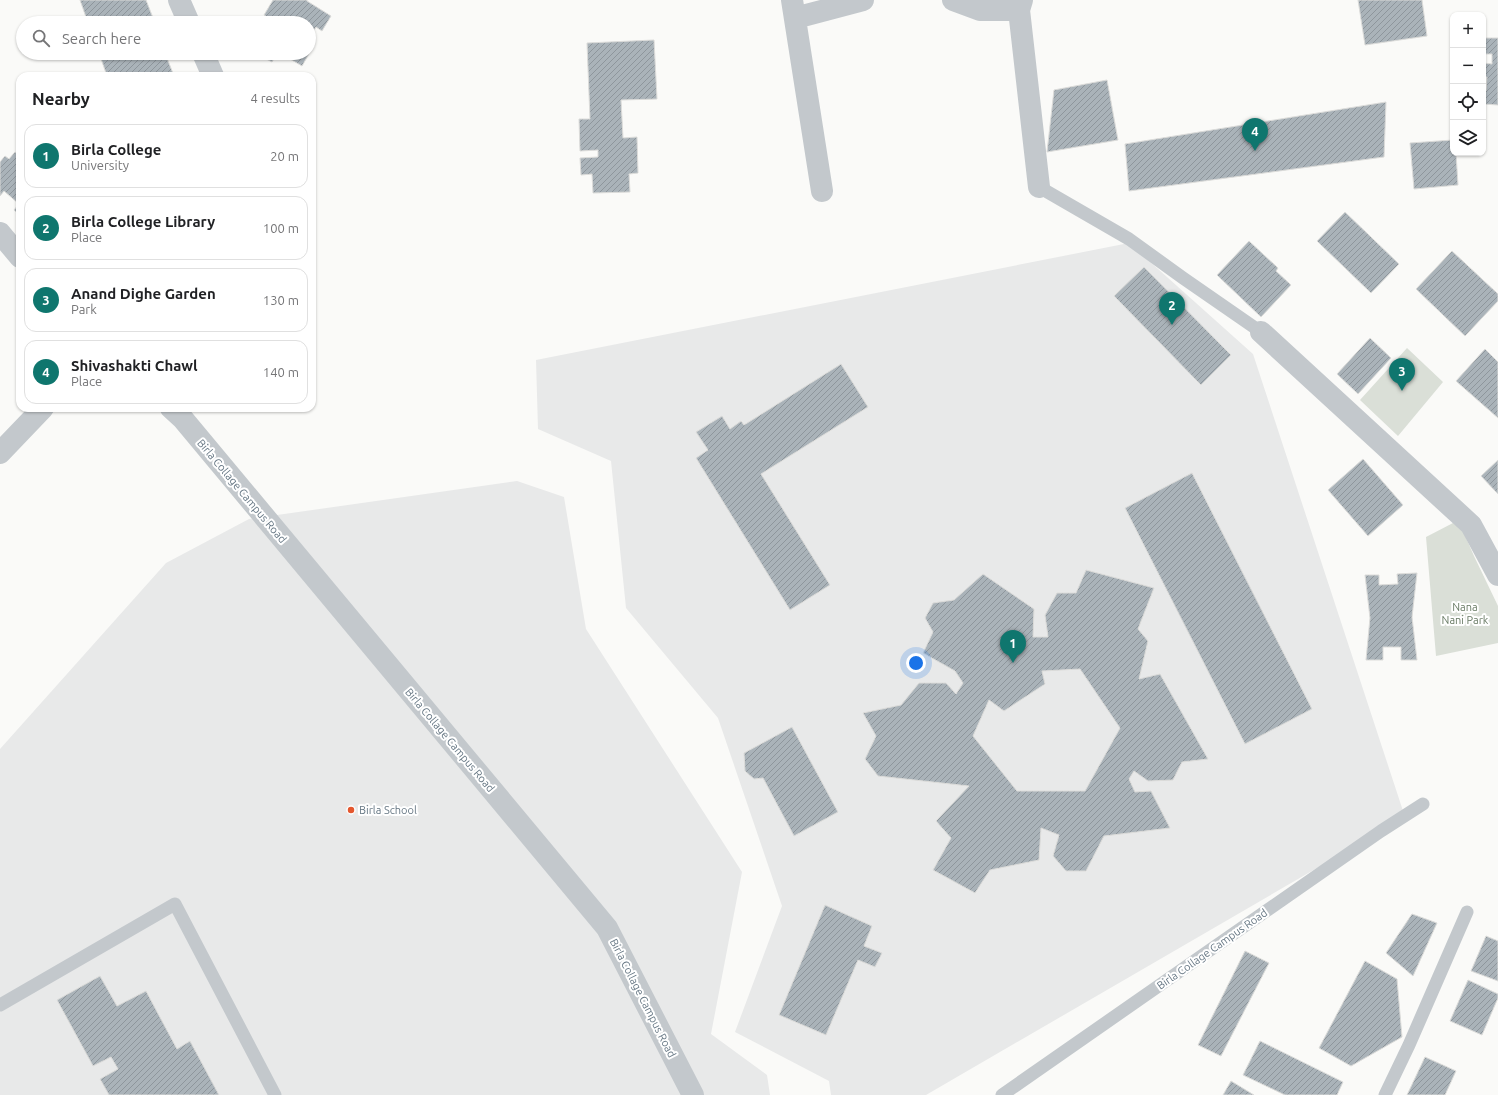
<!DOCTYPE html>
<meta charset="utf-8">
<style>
:root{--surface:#fff;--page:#f6f6f6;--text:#202124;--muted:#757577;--line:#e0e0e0;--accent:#0f766e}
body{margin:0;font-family:Ubuntu,sans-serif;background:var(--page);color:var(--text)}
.controls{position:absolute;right:12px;top:12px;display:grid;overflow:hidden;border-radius:8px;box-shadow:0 1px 3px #0004}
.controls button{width:36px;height:36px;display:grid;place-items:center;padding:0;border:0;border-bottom:1px solid var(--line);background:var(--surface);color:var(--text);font:20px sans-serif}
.you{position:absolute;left:916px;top:663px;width:14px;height:14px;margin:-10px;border:3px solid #fff;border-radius:50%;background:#1a73e8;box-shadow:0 0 0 6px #1a73e833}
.badge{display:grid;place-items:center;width:26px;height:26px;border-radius:50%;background:var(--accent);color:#fff;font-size:13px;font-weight:700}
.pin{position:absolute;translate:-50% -33px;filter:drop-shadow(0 1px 2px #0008)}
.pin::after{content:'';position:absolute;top:21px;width:14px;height:12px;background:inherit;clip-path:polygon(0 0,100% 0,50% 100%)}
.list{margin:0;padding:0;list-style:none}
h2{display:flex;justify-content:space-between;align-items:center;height:52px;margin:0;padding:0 16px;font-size:17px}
h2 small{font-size:13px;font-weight:400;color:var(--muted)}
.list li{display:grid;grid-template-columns:26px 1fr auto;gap:12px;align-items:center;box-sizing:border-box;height:64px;margin:0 8px 8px;padding:0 8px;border:1px solid var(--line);border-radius:12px}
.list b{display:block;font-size:15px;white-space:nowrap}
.list p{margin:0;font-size:13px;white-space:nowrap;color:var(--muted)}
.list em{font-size:13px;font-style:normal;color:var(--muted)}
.icon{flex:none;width:22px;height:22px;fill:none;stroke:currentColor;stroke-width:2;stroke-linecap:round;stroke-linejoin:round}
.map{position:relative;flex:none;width:1498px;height:1095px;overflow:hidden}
.search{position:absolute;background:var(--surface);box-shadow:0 1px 3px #0004;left:16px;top:16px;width:300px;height:44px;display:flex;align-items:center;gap:10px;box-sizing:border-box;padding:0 14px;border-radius:22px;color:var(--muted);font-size:15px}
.panel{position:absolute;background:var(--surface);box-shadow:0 1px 3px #0004;left:16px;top:72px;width:300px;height:340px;border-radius:12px}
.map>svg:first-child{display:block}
.built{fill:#e8e9e9}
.park{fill:#dadfd7}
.building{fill:url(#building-hatch);stroke:#dcdcda;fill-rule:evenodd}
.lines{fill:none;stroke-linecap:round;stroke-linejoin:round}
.lane{stroke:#c3c8cc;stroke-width:13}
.street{stroke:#c3c8cc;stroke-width:22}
.poi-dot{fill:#e4572e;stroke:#fff;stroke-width:1.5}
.labels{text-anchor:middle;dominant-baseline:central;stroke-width:4;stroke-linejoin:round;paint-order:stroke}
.street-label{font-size:11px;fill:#657683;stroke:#fff}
.park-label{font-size:11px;fill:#687a64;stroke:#fff}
.poi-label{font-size:11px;fill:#657683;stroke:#fff;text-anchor:start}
</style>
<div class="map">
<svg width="1498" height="1095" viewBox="0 0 1498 1095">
<defs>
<pattern id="building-hatch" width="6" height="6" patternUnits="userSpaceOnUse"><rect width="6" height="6" fill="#aab3b9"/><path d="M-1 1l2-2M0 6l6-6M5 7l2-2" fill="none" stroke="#8e969c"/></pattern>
</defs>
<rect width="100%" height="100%" fill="#fafaf8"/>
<!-- built -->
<path class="built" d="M1129,243L1253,354L1405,817L926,1095H831L829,1081L735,1032L782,906L718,718L626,608L611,461L538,429L536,360Z
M517,481L564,497L586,629L742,872L711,1034L767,1075L770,1095H0V749L166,563L249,519Z"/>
<!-- park -->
<path class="park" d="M1407,348L1443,382L1398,436L1360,400Z
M1453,523L1463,531L1474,556L1498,606V643L1436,656L1426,537Z"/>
<!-- building -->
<path class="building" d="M80,0H146L155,23H117V21L111,23H88Z
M273,0H307V1L331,16L322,31L316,27L309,38V23H277L264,15Z
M1358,0H1422L1427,36L1365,45Z
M1485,38H1498V105L1483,104V90L1486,91L1487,77H1483V63L1492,64V54H1484Z
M654,40L657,99L621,100L623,138L637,137L638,173L629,174L630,192L593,193L592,174L581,175L580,158L598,157V150L580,151L579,119H590L587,43Z
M309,52H310L302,66L280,53H309Z
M99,53H165L174,76H107Z
M255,53H277L272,62Z
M1107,80L1118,140L1047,152L1054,90Z
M1386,102L1384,157L1129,191L1125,144Z
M1453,140V153H1456L1458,185L1414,189L1410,143Z
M15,152L20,156V216L14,210L19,204L4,191L0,196V162L5,156L9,159Z
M1345,212L1399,264L1371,293L1317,241Z
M1249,241L1278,268L1276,271L1291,285L1261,317L1217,275Z
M1452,251L1498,294V301L1465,336L1416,289Z
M1144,267L1231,355L1201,385L1114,296Z
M1370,338L1391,358L1358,394L1337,374Z
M1485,349L1498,362V418L1456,381Z
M841,364L868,407L761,474L830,585L790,610L696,458L708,450L696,432L722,416L730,429L741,421L744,425Z
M1363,459L1403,505L1368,536L1328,490Z
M1498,460V494L1481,476Z
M1192,473L1312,709L1245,744L1125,508Z
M1086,570L1154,588L1138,629L1148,641L1139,679L1160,674L1208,759L1182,762L1173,780L1148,781L1134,771L1129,779L1135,792L1151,791L1170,828L1104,836L1086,871H1066L1053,856L1059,835L1041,828L1039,860L990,870L975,893L933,870L951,838L936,821L969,786L878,776L865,759L876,736L863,713L901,705L919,683H946L956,694L963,683L955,671L923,653L933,632L925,618L933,603L954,600L983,574L1034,609L1033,637H1048L1045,615L1057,593H1076ZM1080,669L1120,728L1085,791H1017L973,736L989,700L1004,711L1045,684L1042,671Z
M1417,573L1412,617L1417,660H1401V647H1383V660H1366L1370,618L1365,575H1379V585L1398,584L1397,574Z
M792,727L838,812L794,836L763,778L754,779L745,771L744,753Z
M825,905L872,926L864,946L882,953L875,967L858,960L826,1035L779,1015Z
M1412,914L1437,923L1413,976L1386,953Z
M1486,936L1498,941V981L1471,971Z
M1245,951L1269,963L1221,1056L1198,1045Z
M1365,961L1397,979L1402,1037L1351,1066L1319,1048Z
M100,976L117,1006L146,991L177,1049L190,1041L219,1095H109L100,1079L118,1069L111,1057L93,1066L57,1000Z
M1468,980L1498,994V998L1482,1035L1450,1021Z
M1260,1041L1343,1082L1337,1095H1285L1243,1075Z
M1425,1057L1456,1071L1445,1095H1407Z
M1231,1081L1254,1095H1223Z"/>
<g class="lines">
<!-- lane -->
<path class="lane" d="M1039,187L1129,239L1183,278L1261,332
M0,1005L175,904L275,1095
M1002,1095L1381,831L1423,804
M1385,1095L1409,1045L1467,912"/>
<!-- street -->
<path class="street" d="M179,0L189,23
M792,0L822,191
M953,0L980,10H1019
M1022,0L1019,10L1039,187
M795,18L863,0
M203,53L213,76
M0,233L20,257
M1261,332L1471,525L1498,575
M171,408L183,419L607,928L693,1095
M0,453L43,408"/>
</g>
<!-- markers -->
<circle class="poi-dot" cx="351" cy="810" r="4"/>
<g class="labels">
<!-- street labels -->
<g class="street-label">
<text transform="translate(242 491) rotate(50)">Birla Collage Campus Road</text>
<text transform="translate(450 740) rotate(50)">Birla Collage Campus Road</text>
<text transform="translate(1212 949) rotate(-35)">Birla Collage Campus Road</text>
<text transform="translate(643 998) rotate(63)">Birla Collage Campus Road</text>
</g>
<!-- park labels -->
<g class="park-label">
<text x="1465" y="607">Nana<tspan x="1465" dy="13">Nani Park</tspan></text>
</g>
<!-- poi labels -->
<g class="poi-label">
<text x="359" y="810">Birla School</text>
</g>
</g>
</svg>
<div class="controls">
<button>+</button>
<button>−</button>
<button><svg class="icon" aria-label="locate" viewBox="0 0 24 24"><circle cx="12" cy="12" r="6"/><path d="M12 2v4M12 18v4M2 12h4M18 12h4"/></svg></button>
<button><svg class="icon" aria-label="layers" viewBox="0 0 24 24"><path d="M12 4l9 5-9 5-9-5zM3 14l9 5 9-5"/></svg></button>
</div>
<div class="you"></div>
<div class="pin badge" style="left:1013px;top:663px">1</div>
<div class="pin badge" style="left:1172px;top:325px">2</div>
<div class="pin badge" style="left:1402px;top:391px">3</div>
<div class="pin badge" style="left:1255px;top:151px">4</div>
<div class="search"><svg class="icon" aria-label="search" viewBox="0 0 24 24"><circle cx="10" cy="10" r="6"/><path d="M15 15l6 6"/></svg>Search here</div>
<section class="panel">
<h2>Nearby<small>4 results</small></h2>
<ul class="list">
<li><span class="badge">1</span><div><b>Birla College</b><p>University</p></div><em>20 m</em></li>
<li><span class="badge">2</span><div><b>Birla College Library</b><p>Place</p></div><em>100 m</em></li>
<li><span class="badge">3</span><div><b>Anand Dighe Garden</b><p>Park</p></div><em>130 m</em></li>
<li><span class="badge">4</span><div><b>Shivashakti Chawl</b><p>Place</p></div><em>140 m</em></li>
</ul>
</section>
</div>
